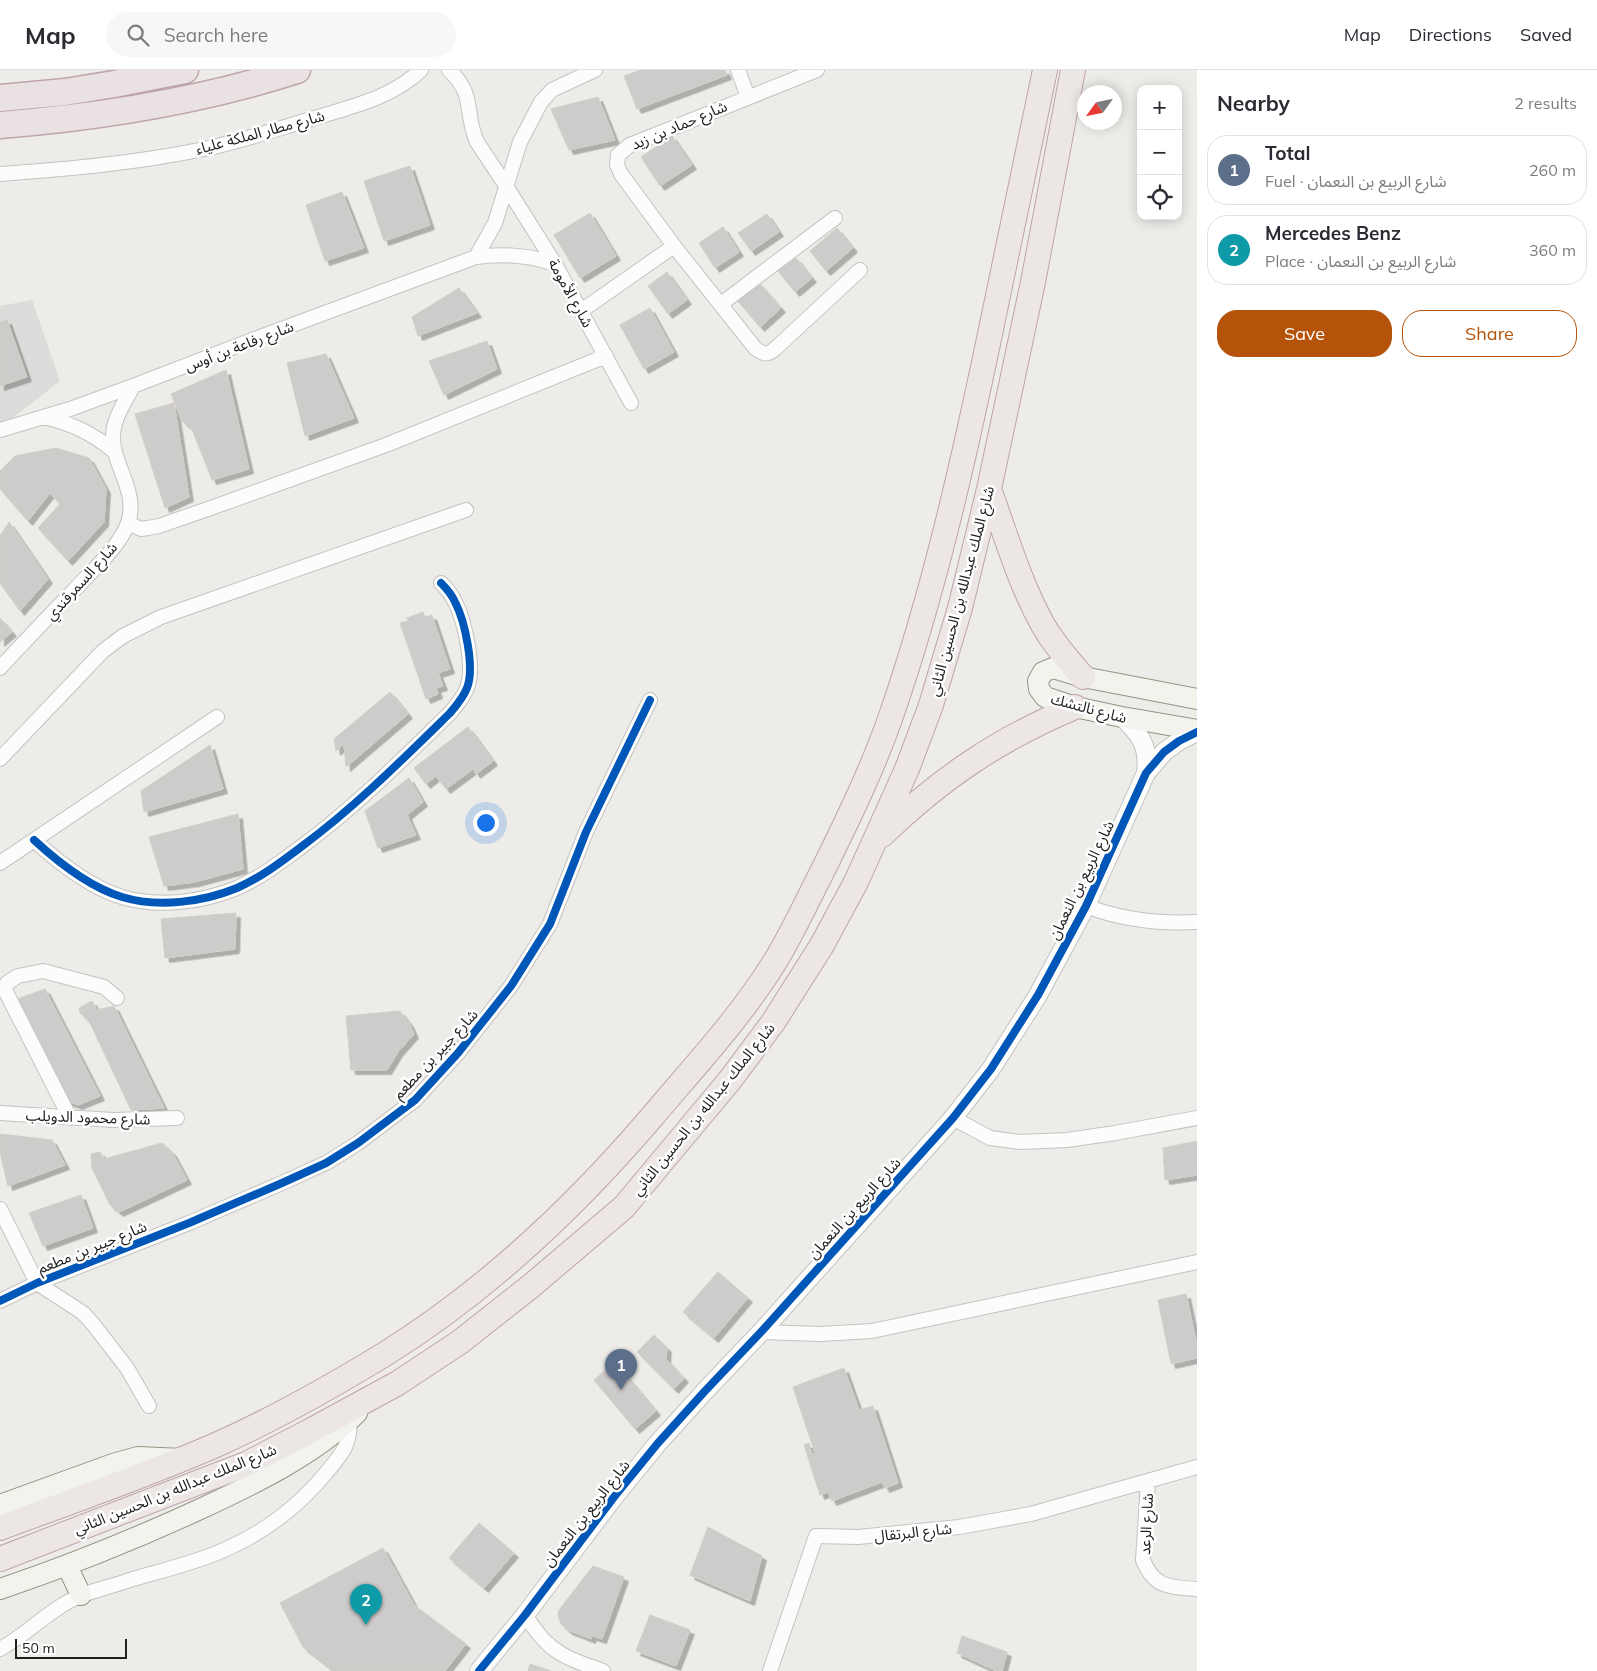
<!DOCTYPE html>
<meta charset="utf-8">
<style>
:root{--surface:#fff;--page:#f7f7f7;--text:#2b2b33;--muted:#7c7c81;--line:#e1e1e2;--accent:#b45309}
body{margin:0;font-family:Mulish,"Noto Sans Arabic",sans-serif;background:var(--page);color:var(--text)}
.controls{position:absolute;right:15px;top:15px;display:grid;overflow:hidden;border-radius:10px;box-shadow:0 2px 12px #0003}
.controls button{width:45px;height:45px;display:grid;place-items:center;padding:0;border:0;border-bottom:1px solid var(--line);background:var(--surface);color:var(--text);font:25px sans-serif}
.compass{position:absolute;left:1077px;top:15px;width:45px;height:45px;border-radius:50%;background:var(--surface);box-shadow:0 2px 12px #0003;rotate:237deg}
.scale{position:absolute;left:15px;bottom:12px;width:112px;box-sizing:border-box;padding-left:5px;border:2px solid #202020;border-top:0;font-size:14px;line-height:18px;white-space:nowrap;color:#202020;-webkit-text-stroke:4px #fff;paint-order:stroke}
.you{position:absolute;left:485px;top:752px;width:18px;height:18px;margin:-12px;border:4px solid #fff;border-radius:50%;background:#1a73e8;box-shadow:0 0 0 8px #1a73e833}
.badge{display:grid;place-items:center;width:32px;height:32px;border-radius:50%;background:var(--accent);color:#fff;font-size:16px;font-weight:700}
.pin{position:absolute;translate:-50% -41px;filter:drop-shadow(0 1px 2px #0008)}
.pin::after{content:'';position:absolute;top:26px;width:18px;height:15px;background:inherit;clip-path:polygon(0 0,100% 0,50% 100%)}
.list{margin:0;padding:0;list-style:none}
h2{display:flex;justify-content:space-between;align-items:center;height:65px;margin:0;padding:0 20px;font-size:21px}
h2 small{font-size:16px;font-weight:400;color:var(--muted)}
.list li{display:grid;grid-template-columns:32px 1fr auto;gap:15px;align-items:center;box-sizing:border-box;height:70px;margin:0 10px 10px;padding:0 10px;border:1px solid var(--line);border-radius:20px}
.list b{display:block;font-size:19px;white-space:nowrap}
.list p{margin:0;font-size:16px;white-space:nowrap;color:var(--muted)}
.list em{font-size:16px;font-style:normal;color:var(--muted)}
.actions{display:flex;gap:10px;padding:15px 20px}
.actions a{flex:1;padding:11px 0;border:1px solid var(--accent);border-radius:20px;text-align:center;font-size:18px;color:var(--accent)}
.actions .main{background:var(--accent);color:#fff}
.icon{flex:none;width:28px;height:28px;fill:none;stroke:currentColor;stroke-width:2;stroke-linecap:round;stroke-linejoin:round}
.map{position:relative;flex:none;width:1197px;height:1601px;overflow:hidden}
header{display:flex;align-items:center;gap:30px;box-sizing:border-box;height:70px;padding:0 25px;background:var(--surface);border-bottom:1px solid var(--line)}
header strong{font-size:24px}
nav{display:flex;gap:28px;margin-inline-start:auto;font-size:18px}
.search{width:350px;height:45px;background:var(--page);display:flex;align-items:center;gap:12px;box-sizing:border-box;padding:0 18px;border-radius:28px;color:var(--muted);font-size:19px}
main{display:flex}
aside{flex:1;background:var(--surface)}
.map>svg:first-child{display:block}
.residential{fill:#dddcda}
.building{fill:#ceccca;stroke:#d0ceca;filter:url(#shadow)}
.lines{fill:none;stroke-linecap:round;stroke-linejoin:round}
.minor-casing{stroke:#c3c3c1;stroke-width:16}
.tertiary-casing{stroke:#c3c3c1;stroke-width:20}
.secondary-casing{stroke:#939583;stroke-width:22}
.trunk-casing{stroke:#bfa3ab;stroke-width:26}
.motorway-casing{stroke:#bfa3ab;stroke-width:29}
.minor{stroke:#fcfcfc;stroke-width:14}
.tertiary{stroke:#fcfcfc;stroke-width:18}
.secondary{stroke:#f2f3ec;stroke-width:20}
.trunk{stroke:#ece6e4;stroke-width:24}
.motorway{stroke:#e9e1e2;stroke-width:26}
.cycleway-casing{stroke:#fff;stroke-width:11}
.cycleway{stroke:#0057b8;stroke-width:8}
.labels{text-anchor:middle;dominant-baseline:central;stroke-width:5;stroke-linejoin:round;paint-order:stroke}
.street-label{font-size:15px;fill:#202020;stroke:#fff}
</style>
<header>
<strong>Map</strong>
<div class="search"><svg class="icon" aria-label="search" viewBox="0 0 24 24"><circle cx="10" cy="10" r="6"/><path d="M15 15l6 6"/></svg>Search here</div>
<nav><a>Map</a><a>Directions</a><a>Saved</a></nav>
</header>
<main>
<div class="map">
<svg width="1197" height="1601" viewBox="0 0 1197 1601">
<defs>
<filter id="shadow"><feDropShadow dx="4.5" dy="4.5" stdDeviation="0" flood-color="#0004"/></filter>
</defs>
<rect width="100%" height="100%" fill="#edece9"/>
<!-- residential -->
<path class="residential" d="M32,230L60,311L0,358V236Z"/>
<!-- building -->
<path class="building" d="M641,0H725L727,5L637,39L624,6Z
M598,27L615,70L569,80L551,39Z
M672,66L692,95L660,116L641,87Z
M410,96L430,155L384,171L364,111Z
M342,122L364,178L325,191L306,135Z
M590,143L616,186L580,208L554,165Z
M767,144L779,162L751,181L738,163Z
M723,157L739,182L715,198L699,173Z
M837,158L853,178L826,201L810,181Z
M796,188L812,208L795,222L778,201Z
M667,202L687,230L668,244L648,216Z
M758,212L781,238L760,257L737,230Z
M459,218L477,243L418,266L412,247Z
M650,238L674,282L644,299L620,255Z
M7,250L27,307L0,316V252Z
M487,271L497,299L444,325L429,291Z
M326,284L354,348L305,366L287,293Z
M226,300L249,399L212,410L192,359L182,351L171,324Z
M174,333L189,427L165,438L135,344Z
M56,378L89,388L106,419L104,452L68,491L38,458L60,434L50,423L28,451L0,419V401L15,386Z
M9,452L48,509L20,541L0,513V466Z
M423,542L425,547L432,545L450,599L438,603L443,616L436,618L438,624L426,629L400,553L408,551L407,548Z
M0,548L12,562L0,572Z
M390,622L408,644L346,697L344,674L336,681L334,669Z
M468,657L493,691L476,704L473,699L446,719L436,706L426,714L414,698Z
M210,675L223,719L144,742L141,721Z
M409,708L423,732L407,745L416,765L378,778L365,741Z
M238,744L243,799L195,812L164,816L149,767Z
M236,843L235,879L165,888L161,849Z
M45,919L100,1026L78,1035L67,1031L17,929Z
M92,931L97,940L114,936L164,1038L131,1040L89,951L80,943L79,938Z
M400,941L409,953L414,964L398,982L387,1000H351L346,946Z
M0,1064L52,1070L65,1095L8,1116L0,1082Z
M1197,1071V1105L1165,1110L1163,1078Z
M162,1073L172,1082L187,1110L119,1142L110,1135L92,1098L91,1084L100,1082L104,1089Z
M81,1125L93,1158L43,1176L29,1143Z
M718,1202L748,1228L714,1268L683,1242Z
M1186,1224L1197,1276V1288L1171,1294L1158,1230Z
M654,1265L667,1278L666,1289L684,1308L674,1319L637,1282Z
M615,1292L656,1341L635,1359L594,1310Z
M844,1298L859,1340L873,1336L898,1413L885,1418L882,1412L832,1431L828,1422L820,1425L804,1375L809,1373L812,1384L815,1383L793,1317Z
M479,1453L514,1483L484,1518L449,1488Z
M708,1457L762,1486L750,1531L690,1505Z
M383,1478L414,1535L466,1574L445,1601H334L303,1577L280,1533Z
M593,1496L624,1507L602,1569L592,1566L591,1569L568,1560L561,1554L558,1545L559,1540Z
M650,1545L690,1560L676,1596L636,1581Z
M962,1566L1007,1582L1002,1601H996L957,1583Z
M530,1594L551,1601H528Z"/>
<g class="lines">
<defs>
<path id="minor" d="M449,0C476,25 464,43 477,72L506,116L555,194L631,333
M738,0L748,27
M817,0L630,75L618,85L617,95L621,104L674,176L755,278C765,286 769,285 778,276L860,200
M0,104C68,99 137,93 204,79C243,71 280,58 318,47C354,36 393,27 421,0
M476,187L495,153L520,72L541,32L552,20L595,0
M721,234L835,148
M581,241L674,176
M44,347C73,354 92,363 115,382
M0,360L70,339L133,316L268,264L476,187C504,183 528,185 555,194
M128,453L141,459L148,458L159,456L208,439L386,375L606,286
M0,598C25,571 50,545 76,518C92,501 120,476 128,453C139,421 111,393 113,365C114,347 125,332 133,316
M0,689L103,581L123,566L161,547L466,440
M34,770C59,793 89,817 122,827C158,838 203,832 237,818C260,808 281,792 301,777C355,737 402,690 450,643C457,635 463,628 467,618C475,598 465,551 455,532C452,525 447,519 441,513
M0,793L217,647
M1086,836C1122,850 1159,854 1197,852
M0,1043L113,1050L177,1048
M70,1048L5,920L7,913L18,906L43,901L104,917L117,928
M953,1048L990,1068L1020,1072L1067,1070L1115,1063L1197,1048
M0,1139L37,1213L83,1243L93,1254L127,1298L149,1336
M0,1231L37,1213L189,1153L282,1113L326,1093L358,1073L415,1030L458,983L511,916L550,854L586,762L650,630
M761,1262L820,1264L872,1261L1197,1192
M1148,1412L1143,1490C1154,1518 1170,1517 1197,1519
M525,1545C532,1555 538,1565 547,1573C562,1588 584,1594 603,1601
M0,1579C29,1563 52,1537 82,1525C99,1519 116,1515 133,1509C163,1500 195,1493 224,1480C263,1463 298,1437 326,1403C340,1386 352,1374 349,1350
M770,1601L816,1466L858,1467L959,1457L1031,1444L1197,1397"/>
<path id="tertiary" d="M1122,647C1141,665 1149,676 1146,703
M479,1601L525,1545L614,1427L658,1373L705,1321L761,1262L953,1048L991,999L1038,925L1086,836L1146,703L1164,682L1179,671L1197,662"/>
<path id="secondary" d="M1197,629L1083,607L1053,598L1043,602L1038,611L1039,619L1045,627L1075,637L1122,647L1197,660
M0,1435L113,1394L138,1387L183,1389
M67,1496L81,1525
M0,1519C68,1496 133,1470 198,1440C252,1415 315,1385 357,1343"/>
<path id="trunk" d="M989,419C1006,465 1019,512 1043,555C1054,574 1068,590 1083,607
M882,765C941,708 999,669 1075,637
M0,1458C72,1431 145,1406 216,1375C274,1349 331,1317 385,1284C486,1221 574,1138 651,1048C694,997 741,947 776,890C794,860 809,827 825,796C849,747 873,698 891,646C934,522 963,393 990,264C1008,176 1027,88 1045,0
M0,1489L246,1394L310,1361L398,1313L460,1272L531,1216L624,1137L730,1010L774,951L822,875L856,812L907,699L931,635L960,538L989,419L1033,212L1073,0"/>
<path id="motorway" d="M0,28L65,22L114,14L185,0
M0,55C100,47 201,31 297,0"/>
</defs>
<!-- minor casing -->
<use href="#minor" class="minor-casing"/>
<!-- tertiary casing -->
<use href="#tertiary" class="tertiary-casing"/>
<!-- secondary casing -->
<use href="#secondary" class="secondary-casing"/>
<!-- trunk casing -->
<use href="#trunk" class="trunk-casing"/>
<!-- motorway casing -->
<use href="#motorway" class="motorway-casing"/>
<!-- minor -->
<use href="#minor" class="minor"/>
<!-- tertiary -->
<use href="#tertiary" class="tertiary"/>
<!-- secondary -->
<use href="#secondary" class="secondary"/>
<!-- trunk -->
<use href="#trunk" class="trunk"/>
<!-- motorway -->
<use href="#motorway" class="motorway"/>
<defs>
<path id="cycleway" d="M34,770C59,793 89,817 122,827C158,838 203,832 237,818C260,808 281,792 301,777C355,737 402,690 450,643C457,635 463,628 467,618C475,598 465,551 455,532C452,525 447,519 441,513
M0,1231L37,1213L189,1153L282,1113L326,1093L358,1073L415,1030L458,983L511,916L550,854L586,762L650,630
M479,1601L525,1545L614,1427L658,1373L705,1321L761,1262L953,1048L991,999L1038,925L1086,836L1146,703L1164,682L1179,671L1197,662"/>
</defs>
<!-- cycleway casing -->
<use href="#cycleway" class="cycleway-casing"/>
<!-- cycleway -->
<use href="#cycleway" class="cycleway"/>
</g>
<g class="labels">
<!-- street labels -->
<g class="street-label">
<text transform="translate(679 55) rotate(-23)">شارع حماد بن زيد</text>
<text transform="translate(260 62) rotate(-15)">شارع مطار الملكة علياء</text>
<text transform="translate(571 223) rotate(61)">شارع الأمومة</text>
<text transform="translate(239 276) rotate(-21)">شارع رفاعة بن أوس</text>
<text transform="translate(81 511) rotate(-48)">شارع السمرقندي</text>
<text transform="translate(961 521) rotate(-75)">شارع الملك عبدالله بن الحسين الثاني</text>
<text transform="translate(1089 638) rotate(15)">شارع نالتشك</text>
<text transform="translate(1081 810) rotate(-64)">شارع الربيع بن النعمان</text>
<text transform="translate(435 984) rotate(-47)">شارع جبير بن مطعم</text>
<text transform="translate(703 1039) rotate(-51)">شارع الملك عبدالله بن الحسين الثاني</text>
<text transform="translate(88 1047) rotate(2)">شارع محمود الدويلب</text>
<text transform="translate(854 1138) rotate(-48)">شارع الربيع بن النعمان</text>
<text transform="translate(92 1177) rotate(-22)">شارع جبير بن مطعم</text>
<text transform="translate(175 1419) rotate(-22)">شارع الملك عبدالله بن الحسين الثاني</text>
<text transform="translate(586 1443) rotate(-52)">شارع الربيع بن النعمان</text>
<text transform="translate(1146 1454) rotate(-87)">شارع الرعد</text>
<text transform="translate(913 1462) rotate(-6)">شارع البرتقال</text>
</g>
</g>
</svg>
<div class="controls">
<button>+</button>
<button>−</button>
<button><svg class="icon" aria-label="locate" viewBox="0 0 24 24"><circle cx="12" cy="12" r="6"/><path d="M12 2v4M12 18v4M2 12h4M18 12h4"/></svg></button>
</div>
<svg class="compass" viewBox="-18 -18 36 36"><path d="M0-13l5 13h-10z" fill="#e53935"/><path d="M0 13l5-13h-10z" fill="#7c7c81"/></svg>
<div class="scale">50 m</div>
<div class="you"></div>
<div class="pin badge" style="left:621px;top:1320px;background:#5c6f8a">1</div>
<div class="pin badge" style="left:366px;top:1555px;background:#0f9aa8">2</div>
</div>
<aside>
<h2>Nearby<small>2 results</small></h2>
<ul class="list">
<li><span class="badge" style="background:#5c6f8a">1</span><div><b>Total</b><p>Fuel · شارع الربيع بن النعمان</p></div><em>260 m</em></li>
<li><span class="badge" style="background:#0f9aa8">2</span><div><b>Mercedes Benz</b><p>Place · شارع الربيع بن النعمان</p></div><em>360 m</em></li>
</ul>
<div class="actions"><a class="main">Save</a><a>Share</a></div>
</aside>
</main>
